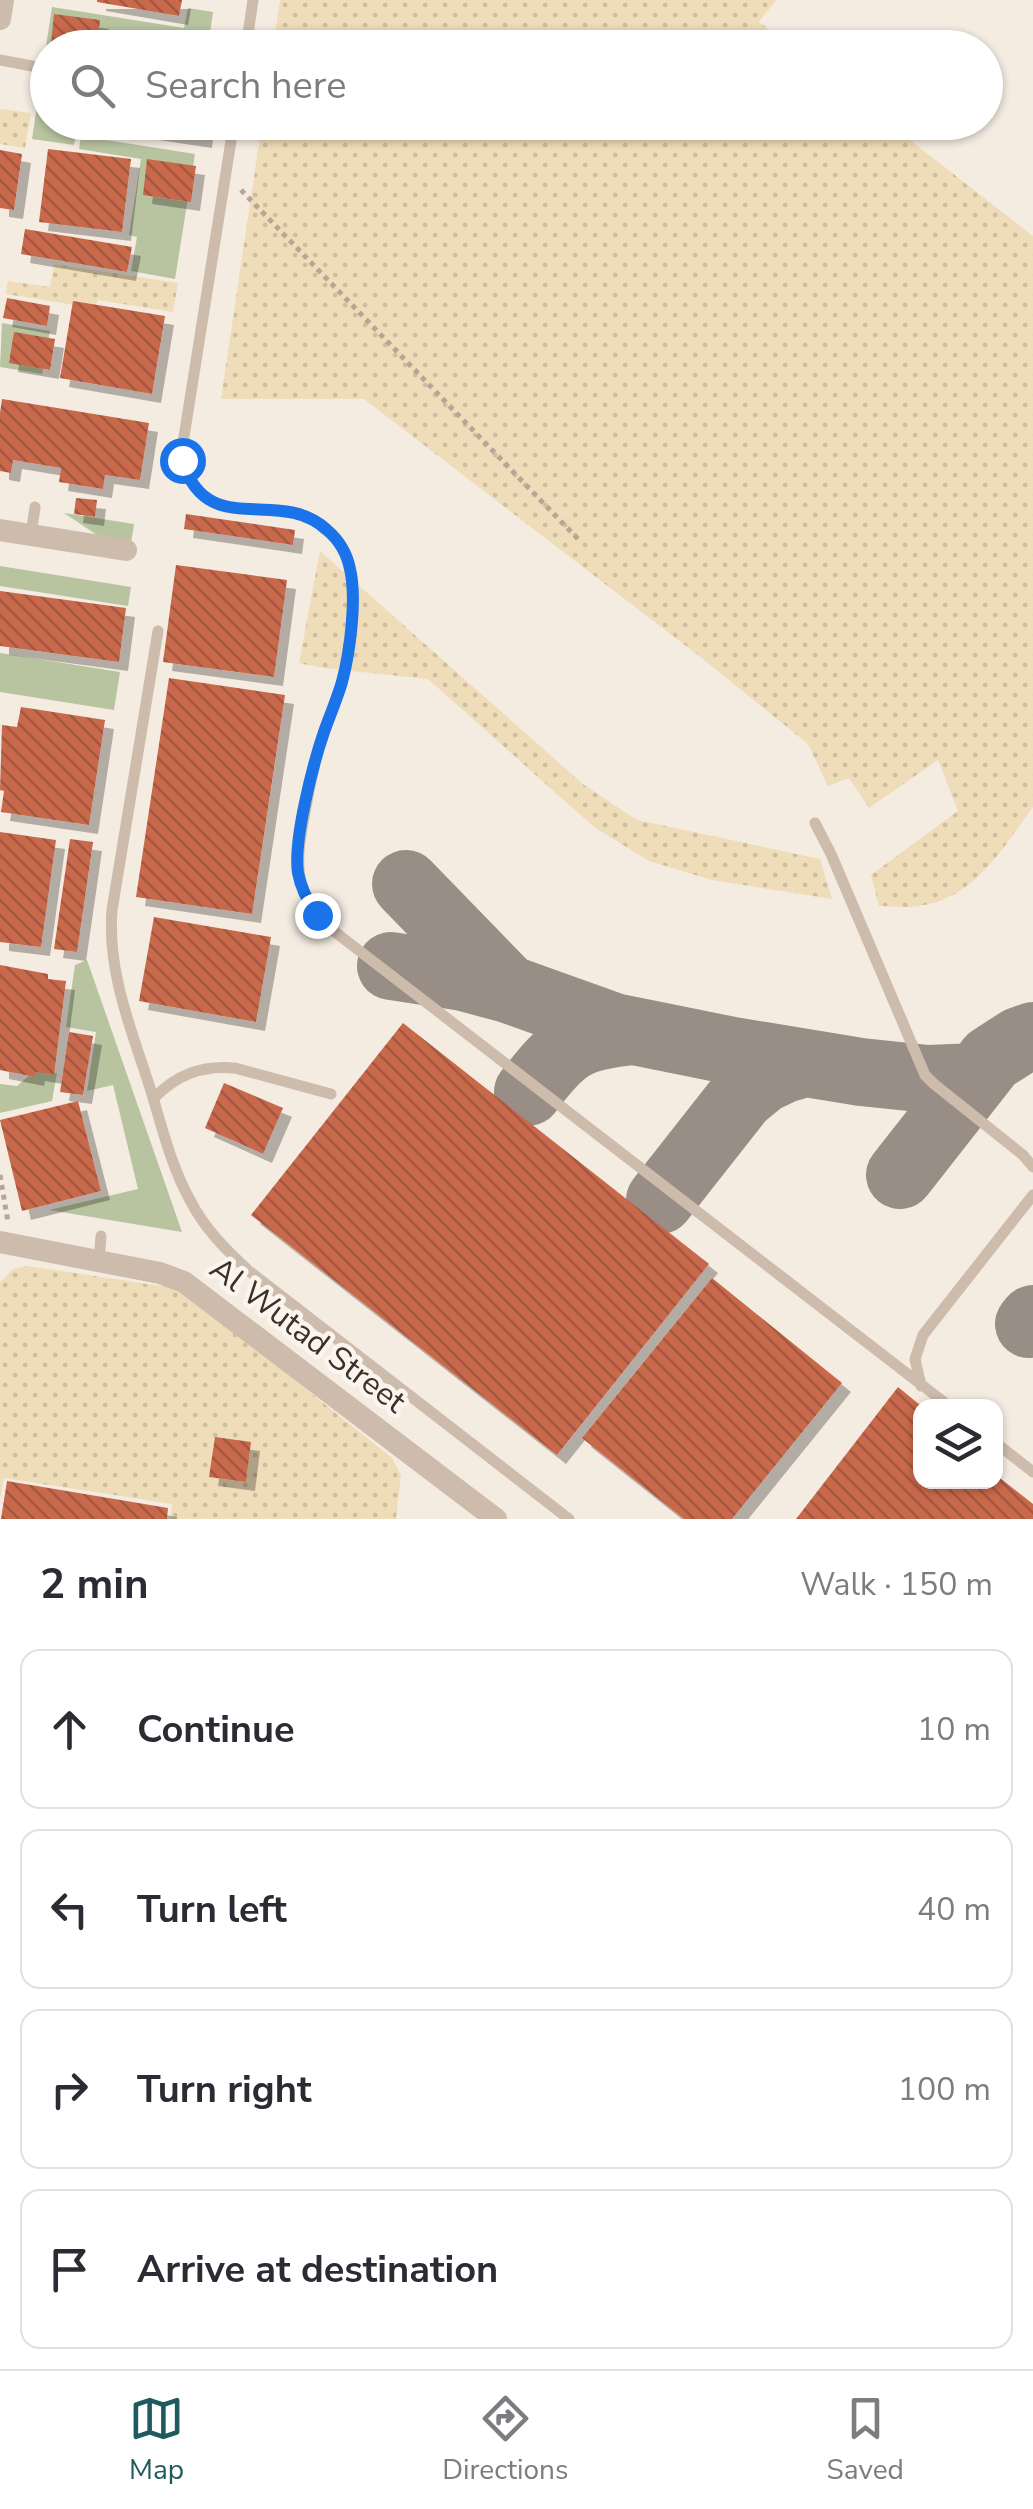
<!DOCTYPE html>
<meta charset="utf-8">
<style>
:root{--surface:#fff;--page:#f7f7f7;--text:#2b2b33;--muted:#7c7c81;--line:#e1e1e2;--accent:#1f5a5e}
body{margin:0;font-family:"Nunito Sans",sans-serif;background:var(--page);color:var(--text)}
.controls{position:absolute;right:30px;bottom:30px;display:grid;overflow:hidden;border-radius:20px;box-shadow:0 2px 8px #0004}
.controls button{width:90px;height:90px;display:grid;place-items:center;padding:0;border:0;border-bottom:2px solid var(--line);background:var(--surface);color:var(--text);font:50px sans-serif}
.stop{position:absolute;width:30px;height:30px;margin:-22px;border:8px solid #1a73e8;border-radius:50%;background:#fff}
.stop.end{background:#1a73e8;border-color:#fff;box-shadow:0 2px 10px #0008}
.list{margin:0;padding:0;list-style:none}
h2{display:flex;justify-content:space-between;align-items:center;height:130px;margin:0;padding:0 40px;font-size:42px}
h2 small{font-size:32px;font-weight:400;color:var(--muted)}
.list li{display:grid;grid-template-columns:65px 1fr auto;gap:30px;align-items:center;box-sizing:border-box;height:160px;margin:0 20px 20px;padding:0 20px;border:2px solid var(--line);border-radius:20px}
.list b{display:block;font-size:38px;white-space:nowrap}
.list em{font-size:32px;font-style:normal;color:var(--muted)}
.icon{flex:none;width:55px;height:55px;fill:none;stroke:currentColor;stroke-width:2;stroke-linecap:round;stroke-linejoin:round}
.map{position:relative;flex:none;width:1033px;height:1519px;overflow:hidden}
.search{position:absolute;background:var(--surface);box-shadow:0 2px 8px #0004;left:30px;right:30px;top:30px;height:110px;display:flex;align-items:center;gap:25px;box-sizing:border-box;padding:0 35px;border-radius:55px;color:var(--muted);font-size:38px}
.sheet{height:850px;background:var(--surface)}
nav{display:flex;justify-content:space-around;align-items:center;box-sizing:border-box;height:140px;border-top:2px solid var(--line);background:var(--surface);font-size:28px;color:var(--muted)}
nav a{display:grid;justify-items:center;gap:5px}
nav .on{color:var(--accent)}
.map>svg:first-child{display:block}
.green{fill:#b8c4a0}
.sand{fill:url(#sand-dots)}
.lines{fill:none;stroke-linecap:round;stroke-linejoin:round}
.taxiway{stroke:#988e86;stroke-width:68}
.building{fill:url(#building-back-hatch);filter:url(#shadow)}
.path{stroke:#b9a596;stroke-width:5;stroke-dasharray:5 5;stroke-linecap:butt}
.lane{stroke:#cdbbac;stroke-width:11}
.street{stroke:#cdbbac;stroke-width:22}
.route{stroke:#1a73e8;stroke-width:12}
.labels{text-anchor:middle;dominant-baseline:central;stroke-width:9;stroke-linejoin:round;paint-order:stroke}
.street-label{font-size:32px;fill:#3b302b;stroke:#fbf5ee}
</style>
<div class="map">
<svg width="1033" height="1519" viewBox="0 0 1033 1519">
<defs>
<pattern id="sand-dots" width="8" height="8" patternUnits="userSpaceOnUse" patternTransform="scale(2.5)"><rect width="8" height="8" fill="#efdcb8"/><path d="M2 2h.1M6 6h.1" fill="none" stroke="#cebd9e" stroke-width="1.8" stroke-linecap="round"/></pattern>
<pattern id="building-back-hatch" width="6" height="6" patternUnits="userSpaceOnUse" patternTransform="scale(2.5)"><rect width="6" height="6" fill="#c8694b"/><path d="M-1 5l2 2M0 0l6 6M5-1l2 2" fill="none" stroke="#a4573f"/></pattern>
<filter id="shadow"><feDropShadow dx="9" dy="9" stdDeviation="0" flood-color="#0004"/></filter>
</defs>
<rect width="100%" height="100%" fill="#f4ebe1"/>
<!-- green -->
<path class="green" d="M52,7L184,28L188,8L213,12L208,46L100,30L98,39H91L90,47L48,48V122L78,123L86,125L85,131L77,130L74,145L32,139Z
M81,136L195,154L175,279L131,271L137,237L129,235L141,159L79,149Z
M2,323L50,331L42,374L0,367Z
M64,513L134,524L131,543L100,537Z
M0,566L131,587L128,606L0,586Z
M0,653L120,672L114,710L0,692Z
M87,960L182,1232L49,1210L138,1189L113,1085L87,1091L96,1032L66,1027L75,965Z
M36,1070L57,1073L52,1101L0,1113V1084L17,1086Z"/>
<!-- sand -->
<path class="sand" d="M280,0H776L759,22L791,47H273Z
M0,109L31,113L25,148L0,144Z
M262,123H888L1033,236V807C1003,848 974,899 919,906C906,908 892,906 879,906L871,875L958,811L938,760L869,808L849,778L828,786L808,744L703,659L364,399H221Z
M54,264L178,283L173,312L98,300L95,308L6,294L8,281L50,287Z
M320,551L584,785L637,820L820,859L832,899L712,880L649,861L594,827L428,679L323,668L299,663Z
M28,1266L181,1289L392,1458L401,1475L396,1519H170L172,1504L4,1478L0,1499V1282L13,1269Z"/>
<g class="lines">
<!-- taxiway -->
<path class="taxiway" d="M406,884L508,989L614,1027L733,1051L861,1072L928,1079L977,1077
M391,966L463,977L508,989
M528,1092C564,1046 574,1037 633,1031
M900,1175L991,1059L1019,1041L1033,1036
M660,1200L741,1097L763,1079L784,1069L805,1063
M1029,1324L1033,1319"/>
</g>
<!-- building -->
<path class="building" d="M97,0H182L179,16L97,2Z
M54,14L100,20L97,48L51,43Z
M105,32L194,45V48H103Z
M110,122H205L203,139L110,125Z
M48,149L131,159L122,232L39,222Z
M0,150L22,154L14,210L0,208Z
M147,159L196,166L191,202L143,195Z
M25,229L132,247L127,272L21,254Z
M7,298L50,306L47,326L3,318Z
M73,301L165,316L152,394L60,378Z
M14,332L55,339L50,370L9,363Z
M2,399L149,423L140,480L105,475L103,489L59,482L61,468L13,460L11,473L0,471V413Z
M76,498L97,500L95,517L74,514Z
M186,514L295,530L293,545L184,529Z
M176,565L287,580L274,677L163,662Z
M0,591L126,608L119,662L0,646Z
M169,678L285,695L252,914L136,897Z
M21,707L105,720L89,825L1,812L4,791L0,790L2,725L17,727Z
M0,832L56,840L41,947L0,942Z
M70,839L93,842L77,952L54,949Z
M154,917L271,937L256,1022L139,1001Z
M0,965L48,974V979L66,981L54,1075L36,1072L35,1077L0,1070Z
M403,1023L709,1264L557,1455L251,1215Z
M69,1032L93,1036L83,1095L60,1092Z
M224,1083L283,1108L263,1154L205,1128Z
M78,1101L101,1191L22,1211L0,1120Z
M712,1278L842,1383L732,1519H684L582,1438Z
M898,1387L920,1405V1482H996V1475L1033,1504V1519H796Z
M215,1437L251,1442L246,1482L209,1477Z
M7,1481L168,1508L167,1519H1Z"/>
<g class="lines">
<!-- path -->
<path class="path" d="M241,190L579,540
M0,1175L8,1222"/>
<!-- lane -->
<path class="lane" d="M246,48L253,0
M0,60L32,66
M234,122L183,443C182,474 198,504 232,508C252,511 273,508 293,512C310,516 326,526 337,540C346,552 351,567 352,582C354,615 351,649 342,681C338,698 330,714 324,731C315,757 310,785 305,812C296,859 292,887 326,925L949,1406
M31,535L35,507
M158,631L112,910C107,973 132,1031 151,1091C162,1127 171,1166 190,1200C204,1228 226,1250 249,1271L569,1519
M815,823L831,854L925,1075L934,1084L1023,1155L1033,1167
M153,1099C176,1075 201,1065 235,1068L331,1094
M99,1260L101,1236
M921,1386L915,1359L923,1335L1033,1195
M996,1443L1033,1472"/>
<!-- street -->
<path class="street" d="M0,19L3,0
M0,530L126,550
M0,1242L160,1273L184,1282L496,1519"/>
</g>
<g class="lines">
<!-- route -->
<path class="route" d="M182,460C207,542 279,485 327,530C339,540 347,554 350,569C357,599 350,652 342,682C337,699 330,715 324,732C313,764 293,841 298,873C301,889 308,902 317,915"/>
</g>
<g class="labels">
<!-- street labels -->
<g class="street-label">
<text transform="translate(308 1335) rotate(37)">Al Wutad Street</text>
</g>
</g>
</svg>
<div class="controls">
<button><svg class="icon" aria-label="layers" viewBox="0 0 24 24"><path d="M12 4l9 5-9 5-9-5zM3 14l9 5 9-5"/></svg></button>
</div>
<div class="stop" style="left:182px;top:460px"></div>
<div class="stop end" style="left:317px;top:915px"></div>
<div class="search"><svg class="icon" aria-label="search" viewBox="0 0 24 24"><circle cx="10" cy="10" r="6"/><path d="M15 15l6 6"/></svg>Search here</div>
</div>
<section class="sheet">
<h2>2 min<small>Walk · 150 m</small></h2>
<ul class="list">
<li><svg class="icon" aria-label="ahead" viewBox="0 0 24 24"><path d="M12 20V5M6 11l6-6 6 6"/></svg><div><b>Continue</b></div><em>10 m</em></li>
<li><svg class="icon" aria-label="left" viewBox="0 0 24 24"><path d="M17 20v-9H6M10 6l-5 5 5 5"/></svg><div><b>Turn left</b></div><em>40 m</em></li>
<li><svg class="icon" aria-label="right" viewBox="0 0 24 24"><path d="M7 20v-9h11M14 6l5 5-5 5"/></svg><div><b>Turn right</b></div><em>100 m</em></li>
<li><svg class="icon" aria-label="arrive" viewBox="0 0 24 24"><path d="M6 21V4h12l-3 4 3 4H6"/></svg><div><b>Arrive at destination</b></div></li>
</ul>
</section>
<nav>
<a class="on"><svg class="icon" aria-label="map" viewBox="0 0 24 24"><path d="M3 6l6-2 6 2 6-2v14l-6 2-6-2-6 2zM9 4v14M15 6v14"/></svg>Map</a>
<a><svg class="icon" aria-label="directions" viewBox="0 0 24 24"><path d="M12 3l9 9-9 9-9-9zM9 14v-3h6M13 9l2 2-2 2"/></svg>Directions</a>
<a><svg class="icon" aria-label="saved" viewBox="0 0 24 24"><path d="M7 4h10v16l-5-4-5 4z"/></svg>Saved</a>
</nav>
